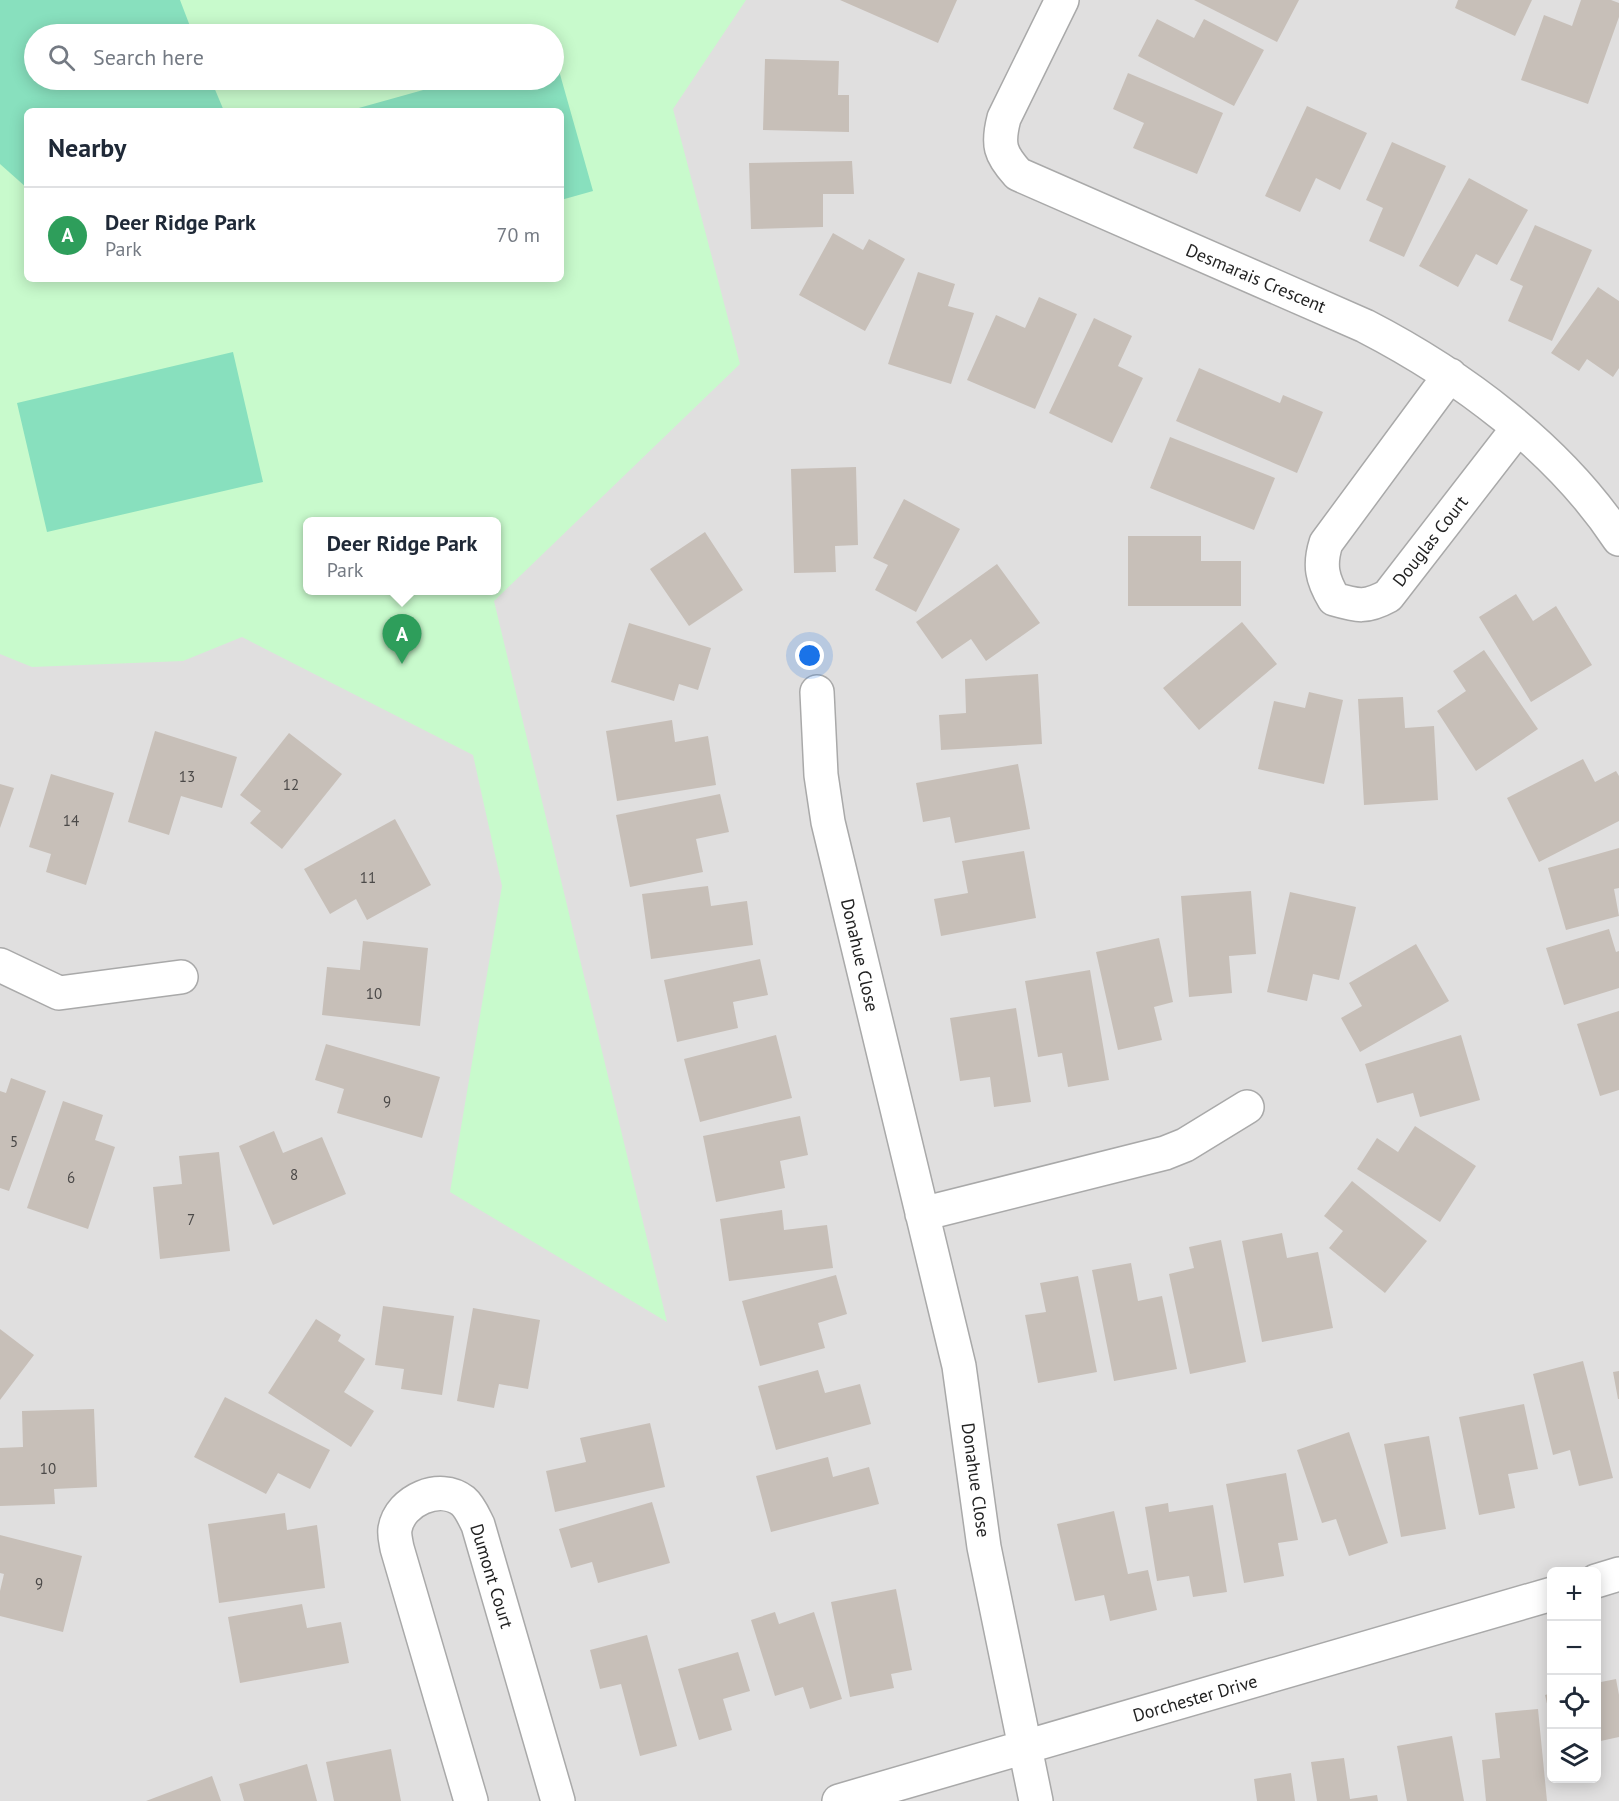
<!DOCTYPE html>
<meta charset="utf-8">
<style>
:root{--surface:#fff;--page:#f2f2f3;--text:#1f2937;--muted:#747a83;--line:#e0e1e3;--accent:#db2777}
body{margin:0;font-family:"PT Sans",sans-serif;background:var(--page);color:var(--text)}
.controls{position:absolute;right:18px;bottom:18px;display:grid;overflow:hidden;border-radius:9px;box-shadow:0 3px 15px #0003}
.controls button{width:54px;height:54px;display:grid;place-items:center;padding:0;border:0;border-bottom:2px solid var(--line);background:var(--surface);color:var(--text);font:30px sans-serif}
.you{position:absolute;left:810px;top:656px;width:21px;height:21px;margin:-15px;border:4px solid #fff;border-radius:50%;background:#1a73e8;box-shadow:0 0 0 9px #1a73e833}
.badge{display:grid;place-items:center;width:39px;height:39px;border-radius:50%;background:var(--accent);color:#fff;font-size:20px;font-weight:700}
.pin{position:absolute;translate:-50% -50px;filter:drop-shadow(0 2px 3px #0008)}
.pin::after{content:'';position:absolute;top:32px;width:21px;height:18px;background:inherit;clip-path:polygon(0 0,100% 0,50% 100%)}
.popup{position:absolute;left:303px;top:517px;width:198px;height:78px;box-sizing:border-box;display:grid;place-content:center;border-radius:9px;background:var(--surface);filter:drop-shadow(0 2px 4px #0005);font-size:20px;white-space:nowrap;color:var(--muted)}
.popup b{font-size:22px;color:var(--text)}
.popup::after{content:'';position:absolute;left:50%;top:100%;margin-left:-12px;border:12px solid transparent;border-top-color:var(--surface)}
.list{margin:0;padding:0;list-style:none}
h2{display:flex;justify-content:space-between;align-items:center;height:78px;margin:0;padding:0 24px;font-size:26px}
h2 small{font-size:20px;font-weight:400;color:var(--muted)}
.list li{display:grid;grid-template-columns:39px 1fr auto;gap:18px;align-items:center;box-sizing:border-box;height:96px;padding:0 24px;border-top:2px solid var(--line)}
.list b{display:block;font-size:22px;white-space:nowrap}
.list p{margin:0;font-size:20px;white-space:nowrap;color:var(--muted)}
.list em{font-size:20px;font-style:normal;color:var(--muted)}
.icon{flex:none;width:33px;height:33px;fill:none;stroke:currentColor;stroke-width:2;stroke-linecap:round;stroke-linejoin:round}
.map{position:relative;flex:none;width:1619px;height:1801px;overflow:hidden}
.search{position:absolute;background:var(--surface);box-shadow:0 3px 15px #0003;left:24px;top:24px;width:540px;height:66px;display:flex;align-items:center;gap:15px;box-sizing:border-box;padding:0 21px;border-radius:33px;color:var(--muted);font-size:22px}
.panel{position:absolute;background:var(--surface);box-shadow:0 3px 15px #0003;left:24px;top:108px;width:540px;height:174px;border-radius:9px}
.map>svg:first-child{display:block}
.residential{fill:#e0dfdf;fill-rule:evenodd}
.park{fill:#c8facc;fill-rule:evenodd}
.pitch{fill:#88e0be}
.building{fill:#c7bfb8}
.lines{fill:none;stroke-linecap:round;stroke-linejoin:round}
.minor-casing{stroke:#a9a9a9;stroke-width:36}
.minor{stroke:#fff;stroke-width:33}
.labels{text-anchor:middle;dominant-baseline:central;stroke-width:4.5;stroke-linejoin:round;paint-order:stroke}
.number-label{font-size:15px;fill:#4b4948}
.street-label{font-size:18px;fill:#222;stroke:#fff}
</style>
<div class="map">
<svg width="1619" height="1801" viewBox="0 0 1619 1801">
<rect width="100%" height="100%" fill="#f2efe9"/>
<!-- residential -->
<path class="residential" d="M0,0H1619V1801H0ZM34,34H554V80H34ZM27,111H561V279H27ZM308,522H496V590H308ZM1552,1572H1596V1778H1552Z"/>
<!-- park -->
<path class="park" d="M0,0H746L673,109L740,364L494,601L667,1322L450,1192L502,886L473,755L242,637L183,661L32,667L0,654ZM34,34H554V80H34ZM27,111H561V279H27ZM308,522H496V590H308Z"/>
<!-- pitch -->
<path class="pitch" d="M0,0H180L193,34H34V80H211L224,111H27V188L0,164Z
M554,53L593,191L561,200V111H348L459,80H554Z
M233,352L263,482L47,532L17,403Z"/>
<!-- building -->
<path class="building" d="M840,0H957L938,43Z
M1194,0H1299L1277,42Z
M1458,0H1532L1515,36L1455,8Z
M1581,0H1611L1619,3V17L1588,104L1521,80L1544,15L1572,26Z
M1157,19L1194,38L1204,19L1264,50L1234,106L1138,56Z
M765,59L839,61L838,95H849V132L763,130Z
M1128,73L1223,113L1197,174L1133,148L1144,123L1113,109Z
M1307,106L1367,133L1340,190L1316,178L1300,212L1265,196Z
M1392,142L1446,166L1404,257L1369,241L1383,208L1366,200Z
M852,161L854,194H823V227L751,229L749,163Z
M1469,178L1528,210L1497,265L1476,254L1458,287L1419,266Z
M1535,225L1592,250L1552,341L1508,321L1523,286L1510,280Z
M833,233L863,250L869,239L905,259L865,331L799,295Z
M918,272L955,284L948,306L974,313L951,384L888,364Z
M1598,287L1619,301V368L1613,377L1587,359L1579,371L1551,353Z
M1039,297L1077,314L1035,409L967,380L996,315L1025,328Z
M1094,318L1132,336L1118,366L1143,378L1112,443L1049,413Z
M1199,368L1280,403L1283,395L1323,412L1297,473L1176,421Z
M1170,437L1275,478L1254,530L1150,488Z
M856,467L858,545L835,546L836,572L794,573L791,469Z
M904,499L960,529L916,612L875,590L888,565L873,558Z
M705,532L743,590L689,626L650,569Z
M1128,536H1201V561H1241V606H1128Z
M997,564L1040,623L986,661L971,639L942,659L916,622Z
M1516,594L1533,621L1556,606L1592,665L1531,702L1479,617Z
M1242,622L1277,664L1199,730L1163,688Z
M629,623L711,648L698,690L679,684L674,701L611,682Z
M1484,650L1538,729L1476,771L1437,711L1466,691L1453,671Z
M1038,674L1042,744L941,750L939,715L966,713L965,679Z
M1309,692L1343,700L1324,784L1258,769L1274,701L1305,708Z
M1403,697L1405,728L1434,726L1438,800L1364,805L1358,699Z
M672,720L675,742L708,736L716,785L617,801L606,731Z
M155,731L237,757L222,808L181,796L169,835L128,822Z
M289,733L342,774L282,849L250,823L261,811L240,795Z
M1583,759L1595,782L1616,771L1619,776V821L1539,862L1507,798Z
M1018,764L1030,829L955,843L950,817L923,822L916,783Z
M51,774L114,793L86,885L46,872L51,854L29,847Z
M0,784L14,788L0,828Z
M720,794L729,832L696,839L703,872L630,887L616,815Z
M395,819L431,885L367,920L356,899L330,914L304,869Z
M1619,848V888L1614,889L1619,916L1566,930L1548,868Z
M1024,851L1036,918L941,936L934,899L968,893L962,861Z
M708,886L711,906L747,901L753,945L651,959L642,894Z
M1251,891L1256,954L1229,956L1232,993L1189,997L1181,896Z
M1290,892L1356,907L1339,980L1313,974L1307,1001L1267,992Z
M1609,929L1616,952L1619,951V988L1564,1005L1546,948Z
M1159,938L1173,1002L1154,1007L1162,1040L1118,1050L1096,952Z
M363,941L428,948L420,1026L322,1015L327,967L360,970Z
M1416,944L1449,1001L1360,1052L1341,1018L1362,1006L1349,983Z
M760,959L768,995L733,1002L738,1028L677,1042L664,980Z
M1090,970L1109,1080L1068,1087L1062,1053L1038,1057L1025,981Z
M1016,1008L1031,1102L994,1107L990,1077L960,1081L950,1018Z
M1619,1011V1090L1600,1096L1577,1024Z
M776,1035L792,1098L700,1122L684,1059Z
M1461,1035L1480,1100L1420,1117L1413,1093L1377,1103L1365,1064Z
M326,1044L440,1077L422,1138L337,1113L344,1089L315,1080Z
M11,1078L46,1091L9,1191L0,1188V1091L6,1093Z
M63,1101L103,1115L95,1140L115,1147L88,1229L27,1208Z
M800,1116L808,1155L780,1161L785,1188L716,1202L703,1136Z
M1415,1126L1476,1166L1440,1222L1357,1169L1377,1138L1398,1152Z
M274,1131L283,1153L322,1137L346,1194L273,1225L239,1146Z
M219,1152L230,1251L160,1259L153,1187L182,1184L179,1156Z
M1352,1181L1427,1241L1385,1293L1329,1248L1343,1231L1324,1216Z
M782,1210L784,1230L827,1225L833,1268L729,1281L720,1219Z
M1282,1233L1287,1258L1318,1252L1333,1328L1262,1342L1242,1241Z
M1221,1240L1246,1362L1190,1374L1169,1274L1194,1268L1189,1247Z
M1131,1263L1138,1301L1162,1296L1177,1369L1114,1381L1092,1270Z
M836,1275L847,1314L818,1323L825,1348L760,1366L742,1301Z
M1078,1276L1097,1372L1038,1383L1025,1315L1046,1312L1040,1283Z
M383,1306L454,1316L442,1395L401,1389L404,1369L375,1365Z
M473,1308L540,1320L528,1389L499,1384L494,1408L457,1401Z
M316,1319L341,1335L338,1341L365,1359L344,1392L374,1411L351,1447L268,1393Z
M0,1329L34,1355L0,1400Z
M1583,1361L1613,1478L1579,1486L1570,1450L1553,1455L1533,1374Z
M818,1370L825,1393L860,1384L871,1424L776,1450L758,1386Z
M1619,1371V1399H1618L1613,1372Z
M225,1397L330,1450L310,1489L278,1473L266,1494L194,1457Z
M1524,1404L1538,1469L1508,1474L1515,1508L1479,1515L1459,1417Z
M94,1409L97,1487L54,1489L55,1504L0,1506V1448L23,1447L22,1411Z
M650,1423L665,1487L555,1512L546,1471L586,1462L580,1438Z
M1349,1432L1388,1543L1349,1556L1336,1519L1322,1523L1297,1450Z
M1429,1436L1446,1529L1401,1537L1384,1444Z
M828,1457L833,1477L869,1467L879,1504L771,1532L756,1476Z
M1286,1473L1298,1540L1278,1543L1284,1576L1244,1583L1226,1484Z
M652,1502L670,1563L598,1583L592,1562L571,1568L559,1529Z
M1168,1503L1169,1512L1213,1505L1227,1592L1193,1597L1189,1576L1157,1581L1145,1507Z
M1114,1511L1128,1574L1148,1570L1157,1610L1110,1621L1104,1595L1075,1601L1057,1524Z
M285,1513L287,1530L317,1525L325,1588L219,1603L208,1524Z
M0,1535L82,1556L63,1632L0,1616V1591L4,1574L0,1573Z
M896,1589L912,1670L891,1674L894,1688L850,1697L831,1602Z
M302,1604L307,1628L341,1622L349,1663L240,1683L228,1617Z
M775,1612L779,1624L814,1612L842,1699L810,1709L803,1687L775,1696L751,1620Z
M647,1635L677,1746L640,1756L621,1684L600,1689L590,1650Z
M738,1652L750,1691L723,1699L732,1730L699,1740L678,1669Z
M1616,1679L1619,1695V1737L1596,1742V1683Z
M1552,1693V1721H1551L1545,1695Z
M1538,1709L1547,1801H1486L1482,1760L1500,1758L1495,1713Z
M1452,1736L1464,1801H1407L1397,1746Z
M391,1749L401,1801H334L326,1762Z
M1344,1758L1350,1799L1377,1795L1378,1801H1317L1311,1762Z
M307,1764L317,1801H244L239,1784Z
M1291,1773L1295,1801H1257L1254,1779Z
M212,1776L221,1801H146Z"/>
<g class="lines">
<defs>
<path id="minor" d="M1062,0L1004,118C997,145 1000,154 1018,174L1365,326C1460,375 1559,448 1619,539
M1450,375L1326,543C1319,565 1322,579 1334,599C1358,606 1366,608 1388,596L1518,428
M817,692L821,775L828,822L959,1366L984,1547L1036,1801
M0,965L59,993L181,977
M922,1214L1165,1153L1185,1145L1247,1107
M1596,1581L1619,1574
M471,1801L397,1548C396,1542 394,1535 395,1529C400,1500 440,1483 463,1501C470,1507 474,1517 478,1525L558,1801
M839,1801L1552,1594"/>
</defs>
<!-- minor casing -->
<use href="#minor" class="minor-casing"/>
<!-- minor -->
<use href="#minor" class="minor"/>
</g>
<g class="labels">
<!-- number labels -->
<g class="number-label">
<text x="187" y="776">13</text>
<text x="291" y="784">12</text>
<text x="71" y="820">14</text>
<text x="368" y="877">11</text>
<text x="374" y="993">10</text>
<text x="387" y="1101">9</text>
<text x="14" y="1141">5</text>
<text x="294" y="1174">8</text>
<text x="71" y="1177">6</text>
<text x="191" y="1219">7</text>
<text x="48" y="1468">10</text>
<text x="39" y="1583">9</text>
</g>
<!-- street labels -->
<g class="street-label">
<text transform="translate(1256 278) rotate(23)">Desmarais Crescent</text>
<text transform="translate(1430 541) rotate(-52)">Douglas Court</text>
<text transform="translate(860 955) rotate(77)">Donahue Close</text>
<text transform="translate(976 1480) rotate(82)">Donahue Close</text>
<text transform="translate(492 1576) rotate(73)">Dumont Court</text>
<text transform="translate(1195 1698) rotate(-16)">Dorchester Drive</text>
</g>
</g>
</svg>
<div class="controls">
<button>+</button>
<button>−</button>
<button><svg class="icon" aria-label="locate" viewBox="0 0 24 24"><circle cx="12" cy="12" r="6"/><path d="M12 2v4M12 18v4M2 12h4M18 12h4"/></svg></button>
<button><svg class="icon" aria-label="layers" viewBox="0 0 24 24"><path d="M12 4l9 5-9 5-9-5zM3 14l9 5 9-5"/></svg></button>
</div>
<div class="you"></div>
<div class="pin badge" style="left:402px;top:664px;background:#2e9e5b">A</div>
<div class="popup"><b>Deer Ridge Park</b>Park</div>
<div class="search"><svg class="icon" aria-label="search" viewBox="0 0 24 24"><circle cx="10" cy="10" r="6"/><path d="M15 15l6 6"/></svg>Search here</div>
<section class="panel">
<h2>Nearby<small></small></h2>
<ul class="list">
<li><span class="badge" style="background:#2e9e5b">A</span><div><b>Deer Ridge Park</b><p>Park</p></div><em>70 m</em></li>
</ul>
</section>
</div>
